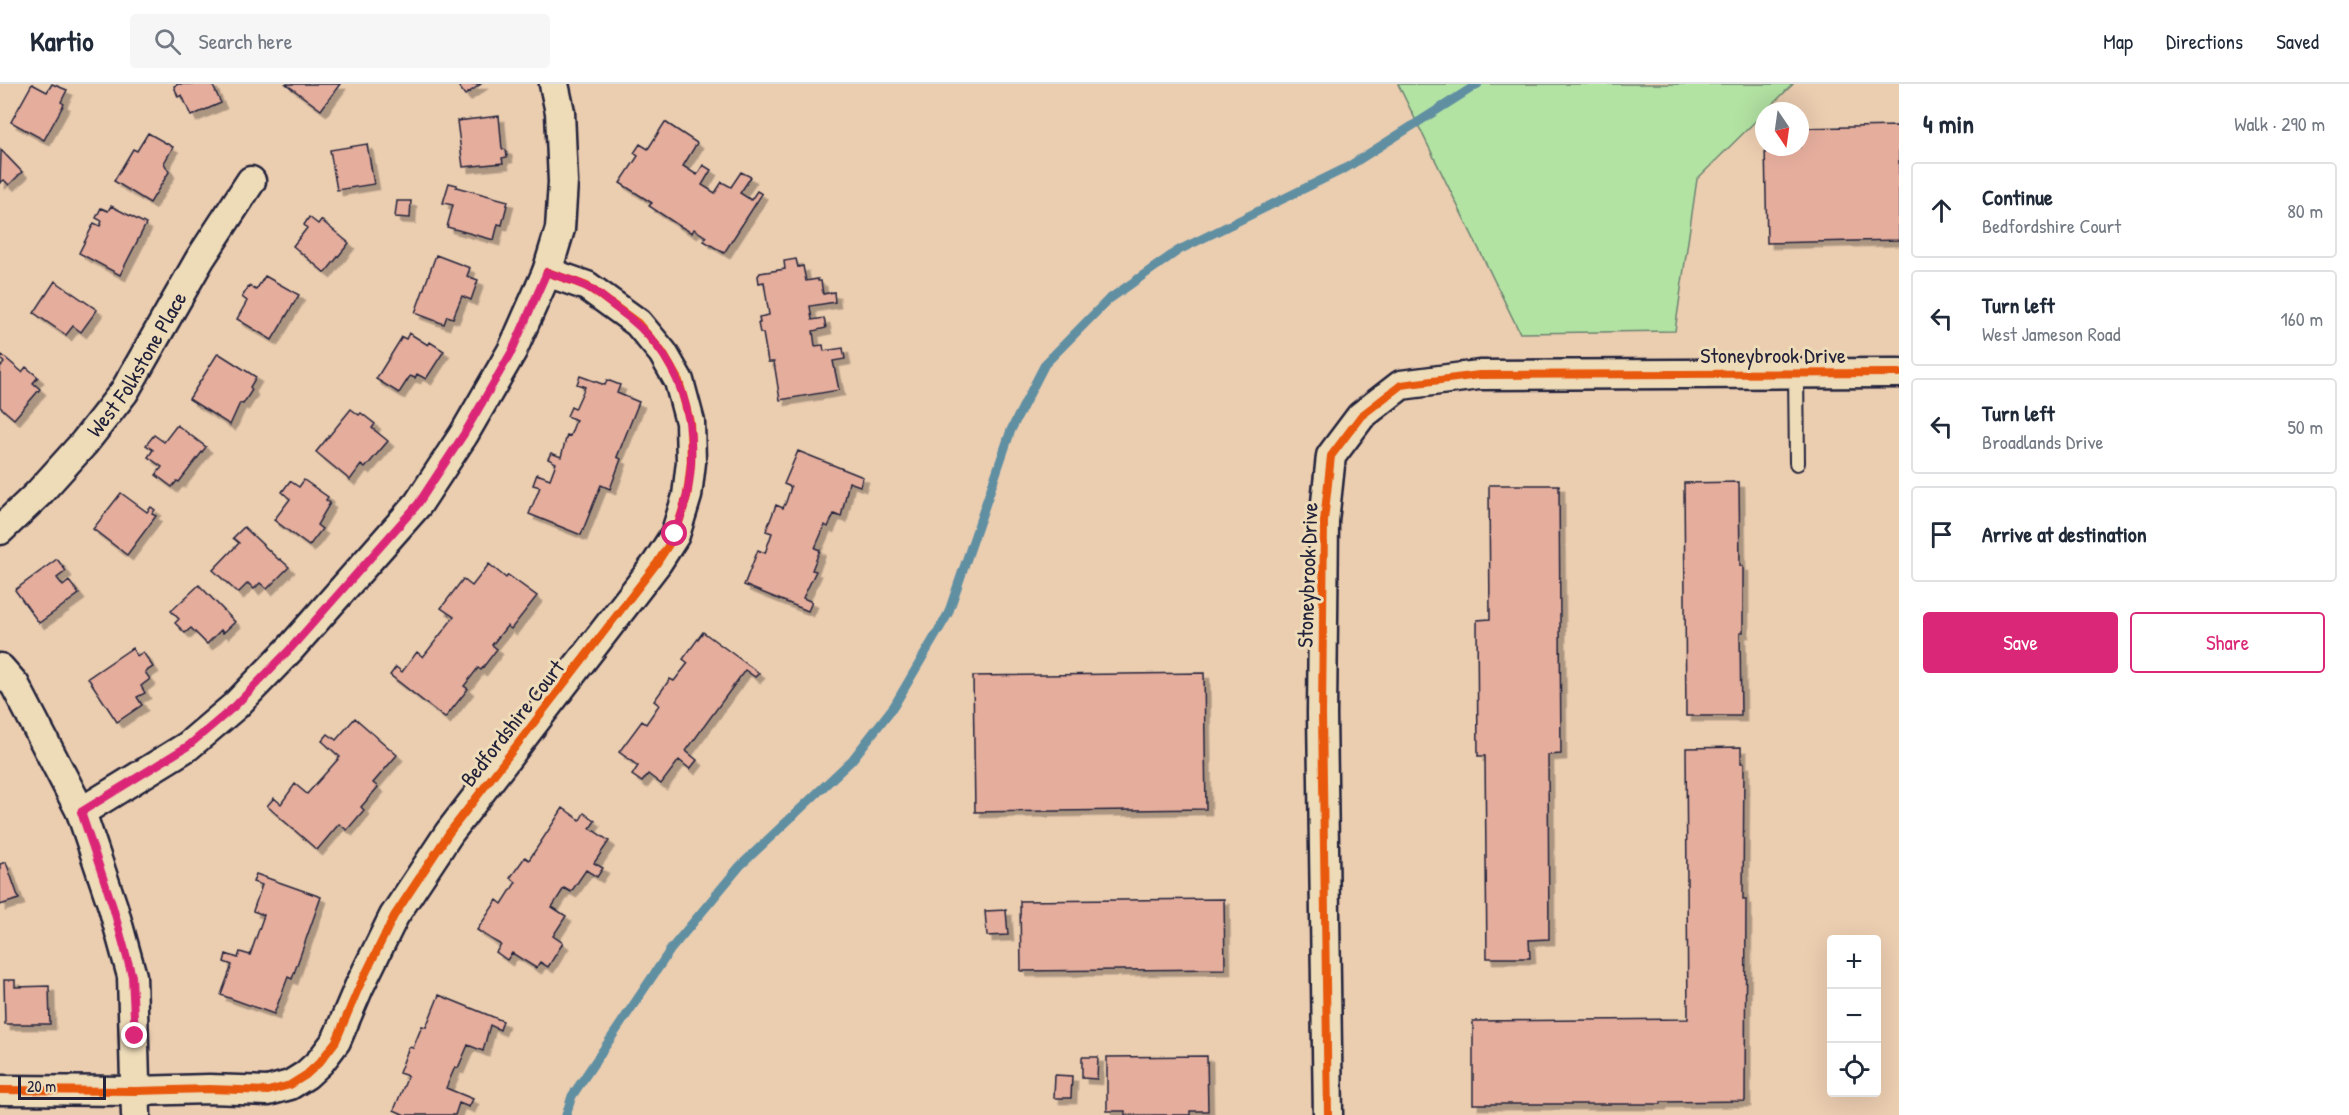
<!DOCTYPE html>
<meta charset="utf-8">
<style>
:root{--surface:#fff;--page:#f6f6f7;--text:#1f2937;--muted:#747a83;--line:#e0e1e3;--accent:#db2777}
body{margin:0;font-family:"Patrick Hand",sans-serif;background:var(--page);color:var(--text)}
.controls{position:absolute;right:18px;bottom:18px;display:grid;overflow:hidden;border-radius:6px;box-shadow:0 6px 24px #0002}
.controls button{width:54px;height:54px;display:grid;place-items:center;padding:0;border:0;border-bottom:2px solid var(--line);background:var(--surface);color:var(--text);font:30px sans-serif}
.compass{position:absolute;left:1755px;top:18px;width:54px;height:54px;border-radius:50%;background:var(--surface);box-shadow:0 6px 24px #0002;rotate:167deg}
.scale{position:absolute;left:18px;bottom:15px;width:88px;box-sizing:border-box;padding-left:6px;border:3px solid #22223b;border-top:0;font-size:16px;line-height:21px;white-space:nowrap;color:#22223b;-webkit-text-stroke:4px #eedbb8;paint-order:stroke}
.stop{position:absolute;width:18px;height:18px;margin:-14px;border:4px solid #db2777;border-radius:50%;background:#fff}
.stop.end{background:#db2777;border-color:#fff;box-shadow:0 2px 6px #0008}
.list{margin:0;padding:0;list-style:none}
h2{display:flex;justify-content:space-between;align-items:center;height:78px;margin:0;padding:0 24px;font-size:26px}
h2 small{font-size:20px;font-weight:400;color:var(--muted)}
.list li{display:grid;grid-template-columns:39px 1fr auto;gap:18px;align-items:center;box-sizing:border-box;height:96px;margin:0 12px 12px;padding:0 12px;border:2px solid var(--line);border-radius:6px}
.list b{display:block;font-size:22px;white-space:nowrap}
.list p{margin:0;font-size:20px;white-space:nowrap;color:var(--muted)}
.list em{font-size:20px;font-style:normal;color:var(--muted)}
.actions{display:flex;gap:12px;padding:18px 24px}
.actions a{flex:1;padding:14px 0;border:2px solid var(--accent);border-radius:6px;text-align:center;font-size:21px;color:var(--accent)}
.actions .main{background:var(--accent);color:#fff}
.icon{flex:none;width:33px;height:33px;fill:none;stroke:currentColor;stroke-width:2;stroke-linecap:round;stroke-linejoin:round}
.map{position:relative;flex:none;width:1899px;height:1031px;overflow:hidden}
header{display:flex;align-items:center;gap:36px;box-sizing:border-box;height:84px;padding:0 30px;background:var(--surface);border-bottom:2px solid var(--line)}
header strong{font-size:28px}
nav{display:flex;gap:33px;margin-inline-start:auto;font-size:21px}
.search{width:420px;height:54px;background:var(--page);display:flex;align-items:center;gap:15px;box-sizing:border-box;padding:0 21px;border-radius:6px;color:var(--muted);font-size:22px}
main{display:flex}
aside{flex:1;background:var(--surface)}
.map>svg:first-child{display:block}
.green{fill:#b3e3a3;stroke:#6a826f;stroke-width:1.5}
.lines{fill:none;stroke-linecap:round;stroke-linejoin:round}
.stream{stroke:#608fa2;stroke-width:9}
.building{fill:#e4ad9c;stroke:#22223b;stroke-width:1.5;filter:url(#shadow)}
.service-casing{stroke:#22223b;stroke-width:18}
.minor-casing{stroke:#22223b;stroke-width:33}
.service{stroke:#eedbb8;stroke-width:14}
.minor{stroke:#eedbb8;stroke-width:28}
.cycleway-casing{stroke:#eedbb8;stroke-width:11}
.cycleway{stroke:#e8590c;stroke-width:8}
.route{stroke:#db2777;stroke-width:8}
.labels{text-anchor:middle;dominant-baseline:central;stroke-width:6;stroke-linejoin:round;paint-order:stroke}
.street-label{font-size:22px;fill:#22223b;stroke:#eedbb8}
</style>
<header>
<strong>Kartio</strong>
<div class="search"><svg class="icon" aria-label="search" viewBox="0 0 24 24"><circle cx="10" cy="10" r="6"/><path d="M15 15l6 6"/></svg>Search here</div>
<nav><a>Map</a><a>Directions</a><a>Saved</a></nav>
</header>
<main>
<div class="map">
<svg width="1899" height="1031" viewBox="0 0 1899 1031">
<defs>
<filter id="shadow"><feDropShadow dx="5.5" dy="5.5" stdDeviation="0" flood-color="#0004"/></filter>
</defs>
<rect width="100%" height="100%" fill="#ebcdb0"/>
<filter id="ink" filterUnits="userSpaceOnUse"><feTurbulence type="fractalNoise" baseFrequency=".0167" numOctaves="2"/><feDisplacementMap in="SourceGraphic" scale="12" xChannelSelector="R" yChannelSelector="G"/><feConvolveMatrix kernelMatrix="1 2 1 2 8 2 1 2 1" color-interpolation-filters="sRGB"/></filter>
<g filter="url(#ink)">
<!-- green -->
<path class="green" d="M1398,0H1793L1697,95L1675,247L1520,249Z"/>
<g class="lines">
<!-- stream -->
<path class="stream" d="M566,1031L572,1012L671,865L740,782L852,676L894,622L948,530L1011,346L1045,280L1108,216L1179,166L1346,84L1478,0"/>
</g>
<!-- building -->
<path class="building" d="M32,0L47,8L52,0L67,6L61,18L64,20L44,56L11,38Z
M178,0H212L221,19L191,32L182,11L178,13L174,2Z
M286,0H340L321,26Z
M457,0H481L465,11Z
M499,32L502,65L506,66L507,73L502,74L503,79L463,83L457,37Z
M665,38L697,59L683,82L697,91L703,81L711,86L702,101L715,109L722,98L731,103L741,88L751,93L740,109L751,116L757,107L762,110L724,169L704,157L706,153L694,145L692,149L678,141L649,122L652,119L620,99L638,72L634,69L640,60L648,65Z
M1899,42V156L1767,159L1765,63H1800V44Z
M148,49L173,63L164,79L169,88L150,119L114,97L133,65L137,67Z
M367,60L374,100L337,106L330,66Z
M1,66L22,88L9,101L4,96L0,99Z
M449,99L457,101L456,103L508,117L502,141L498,140L494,156L447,143L453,121L443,119Z
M397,117H411L410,134L395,133Z
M111,122L146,140L120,191L79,169L94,139L100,142L102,137L96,134L101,124L108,127Z
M309,133L318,140L321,136L349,159L325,189L293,162L307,144L304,141Z
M436,171L470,184L467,192L478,196L471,216L462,212L453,234L447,232L444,240L415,229Z
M796,175L798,183L803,182L806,197L818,195V197H821L823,210L834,208L835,218L810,222L812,236L824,234L826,244L813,247L815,262L823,261L824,267L843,264L845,275L833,277L839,306L780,316L774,278H768L763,249H760L758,239H760L759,233L769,231L764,198L759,199L758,192L760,189L785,185L784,177Z
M265,192L299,211L272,256L237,235L247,217L242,213L249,202L256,206Z
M55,197L97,226L81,248L73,242L66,251L34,229Z
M409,249L428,261L430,258L444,267L426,295L417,290L415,294L410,292L399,309L376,295L402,253L406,255Z
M218,269L256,293L250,303L252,306L243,320L240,319L230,341L189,315Z
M2,271L22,288L26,283L38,293L33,299L40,305L14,335L0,323V283L4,279L0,274Z
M580,292L605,301L607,296L620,301L617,309L639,318L617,373L621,375L610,405L601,401L581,451L529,430L540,403L533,401L537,390L550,395L556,379L548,375L551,369L561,373L567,351L570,352L576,336L567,332L571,323L575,325L585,303L577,300Z
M351,325L359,331L361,329L375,340L372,344L388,357L365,384L361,381L350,396L316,368Z
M177,341L206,363L179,398L177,397L172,403L156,391L162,383L148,373L153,366L146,361L154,351L164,358Z
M798,367L863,393L860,402L849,398L841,433L834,430L828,443L825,441L815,464L820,466L812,486L816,487L803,514L812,518L808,527L744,501L758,466L765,469L772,449L766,447L776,421L783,424L786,418L791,403L784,400Z
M304,396L328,413L326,416L330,419L317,441L322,445L309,462L274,436L290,415L282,408L290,397L299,403Z
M1739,398L1740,482H1743V548H1740L1741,632H1686L1684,399Z
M1489,401H1559L1561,670L1548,671L1549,855L1529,856L1530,874H1487L1485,672H1478L1477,536L1490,535Z
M121,409L147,428L151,423L155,426L152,430L156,432L127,471L93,445Z
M244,443L279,476L280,475L289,483L267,505L260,499L254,505L248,499L238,509L213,486L239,459L233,454Z
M57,475L66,487L57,494L63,502L69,497L79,510L39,539L15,506Z
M489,480L506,494L508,491L537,512L511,545L507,542L492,561L497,565L481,586L478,584L464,602L468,605L445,634L390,591L396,583L402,588L417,568L423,573L454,533L441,524L463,495L472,502Z
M199,501L235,538L223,549L221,546L207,560L191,544L185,549L175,539L179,535L171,527Z
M703,548L759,589L755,593L745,586L686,667L697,676L690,685L679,676L661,700L648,690L642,698L632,691L638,682L619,668L642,637L646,640L659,621L654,617L670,595L674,597L688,579L683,575Z
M132,564L137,572L143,568L153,583L145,588L150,595L141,602L145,609L137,613L142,621L117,638L88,594Z
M1204,589L1206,725L975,728L973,592Z
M355,634L397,671L373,699L378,703L361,723L364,726L347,746L339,740L317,766L267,722L274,714L281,720L295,700L307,710L340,673L322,657L328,650L336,656Z
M1741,663V679H1744L1743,815H1746L1745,1017L1661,1018V1020H1473V937L1688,935L1686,664Z
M563,724L580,736L584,729L595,737L590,744L609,757L594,779L603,784L597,793L586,786L571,808L564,804L552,823L566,832L553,852L563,859L548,883L540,878L536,884L512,869L507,876L496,868L501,861L477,846L497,816L502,820L516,798L510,794L525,773L529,776Z
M6,778L19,815L0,821V780Z
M256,790L321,813L292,895L288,893L274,930L221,911L232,881L224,878L226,870L238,874L240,868L250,871L264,831L253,827L262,801L253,798Z
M1224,815L1225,885L1021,887L1020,817Z
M1006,826L1008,851L987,852L985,827Z
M4,896H15V903L49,902L50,940H5Z
M439,911L503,937L500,946L490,941L483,967L468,961L458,984L455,983L446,1004L473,1015L469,1023L459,1019L455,1031H405L394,1026L408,992L399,989L409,963L413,964L422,942L426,943Z
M1207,972L1208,1027H1190V1031H1125V1027H1107V973Z
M1082,973H1098L1097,995L1082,994Z
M1055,991L1072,992L1071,1014H1054Z"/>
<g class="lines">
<defs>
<path id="service" d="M1796,289L1797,379"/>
<g id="minor">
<path id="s1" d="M0,446L38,410L84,359L124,308L200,175L251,97"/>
<path d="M0,584L15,601L81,728L113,823L132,892L136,1031"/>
<path d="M81,728L188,662L235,622L290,565L418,420L464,350L512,267L547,188L560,145L563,98L560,28L554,0"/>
<path d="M0,1006L136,1007L209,1005L268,1007L290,1001L306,991L320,978L336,957L359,903L394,832L449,749L657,479L675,451L687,412L691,378L690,338L679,297L663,269L638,239L587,202L547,188"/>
<path d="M1328,1031L1322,630L1324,437L1331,372L1361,332L1401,301L1479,291L1899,289"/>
</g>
</defs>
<!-- service casing -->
<use href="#service" class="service-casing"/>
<!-- minor casing -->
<use href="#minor" class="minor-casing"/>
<!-- service -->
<use href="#service" class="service"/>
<!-- minor -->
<use href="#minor" class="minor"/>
<defs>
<path id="cycleway" d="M0,1006L136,1007L209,1005L268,1007L290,1001L306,991L320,978L336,957L359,903L394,832L449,749L657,479L675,451L687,412L691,378L690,338L679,297L663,269L638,239L587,202L547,188
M1328,1031L1322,630L1324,437L1331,372L1361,332L1401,301L1479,291L1899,289"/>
</defs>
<!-- cycleway casing -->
<use href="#cycleway" class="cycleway-casing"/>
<!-- cycleway -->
<use href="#cycleway" class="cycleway"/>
</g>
</g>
<g class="lines" filter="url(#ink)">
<!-- route -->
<path class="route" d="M135,952L132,892L113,823L81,728L188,662L235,622L290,565L418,420L464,350L512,267L547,188C559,193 573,196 585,202C597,207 608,218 619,226C681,270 701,337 687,411C684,424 679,438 675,450"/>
</g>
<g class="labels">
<!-- street labels -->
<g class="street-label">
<text x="1773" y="271">Stoneybrook Drive</text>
<text stroke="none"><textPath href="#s1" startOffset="216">West Folkstone Place</textPath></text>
<text transform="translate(1307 491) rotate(-88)">Stoneybrook Drive</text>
<text transform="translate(512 639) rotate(-52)">Bedfordshire Court</text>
</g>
</g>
</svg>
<div class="controls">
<button>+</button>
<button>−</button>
<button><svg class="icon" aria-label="locate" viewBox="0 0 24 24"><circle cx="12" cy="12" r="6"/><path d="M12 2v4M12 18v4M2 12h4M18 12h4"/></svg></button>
</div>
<svg class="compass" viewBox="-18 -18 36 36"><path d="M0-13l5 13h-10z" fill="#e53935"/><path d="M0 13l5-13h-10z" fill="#747a83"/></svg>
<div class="scale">20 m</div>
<div class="stop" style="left:675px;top:450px"></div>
<div class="stop end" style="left:135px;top:952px"></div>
</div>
<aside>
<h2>4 min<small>Walk · 290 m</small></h2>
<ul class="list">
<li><svg class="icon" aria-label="ahead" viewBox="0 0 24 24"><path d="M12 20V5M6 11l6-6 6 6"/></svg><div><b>Continue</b><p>Bedfordshire Court</p></div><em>80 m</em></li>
<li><svg class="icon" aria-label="left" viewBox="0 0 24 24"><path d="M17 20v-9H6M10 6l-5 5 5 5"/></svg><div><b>Turn left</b><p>West Jameson Road</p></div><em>160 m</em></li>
<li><svg class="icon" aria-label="left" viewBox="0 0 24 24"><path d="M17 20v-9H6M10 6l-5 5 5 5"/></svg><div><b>Turn left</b><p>Broadlands Drive</p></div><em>50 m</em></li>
<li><svg class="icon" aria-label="arrive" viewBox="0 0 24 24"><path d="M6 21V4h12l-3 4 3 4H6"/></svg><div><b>Arrive at destination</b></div></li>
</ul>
<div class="actions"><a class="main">Save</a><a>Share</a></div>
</aside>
</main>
